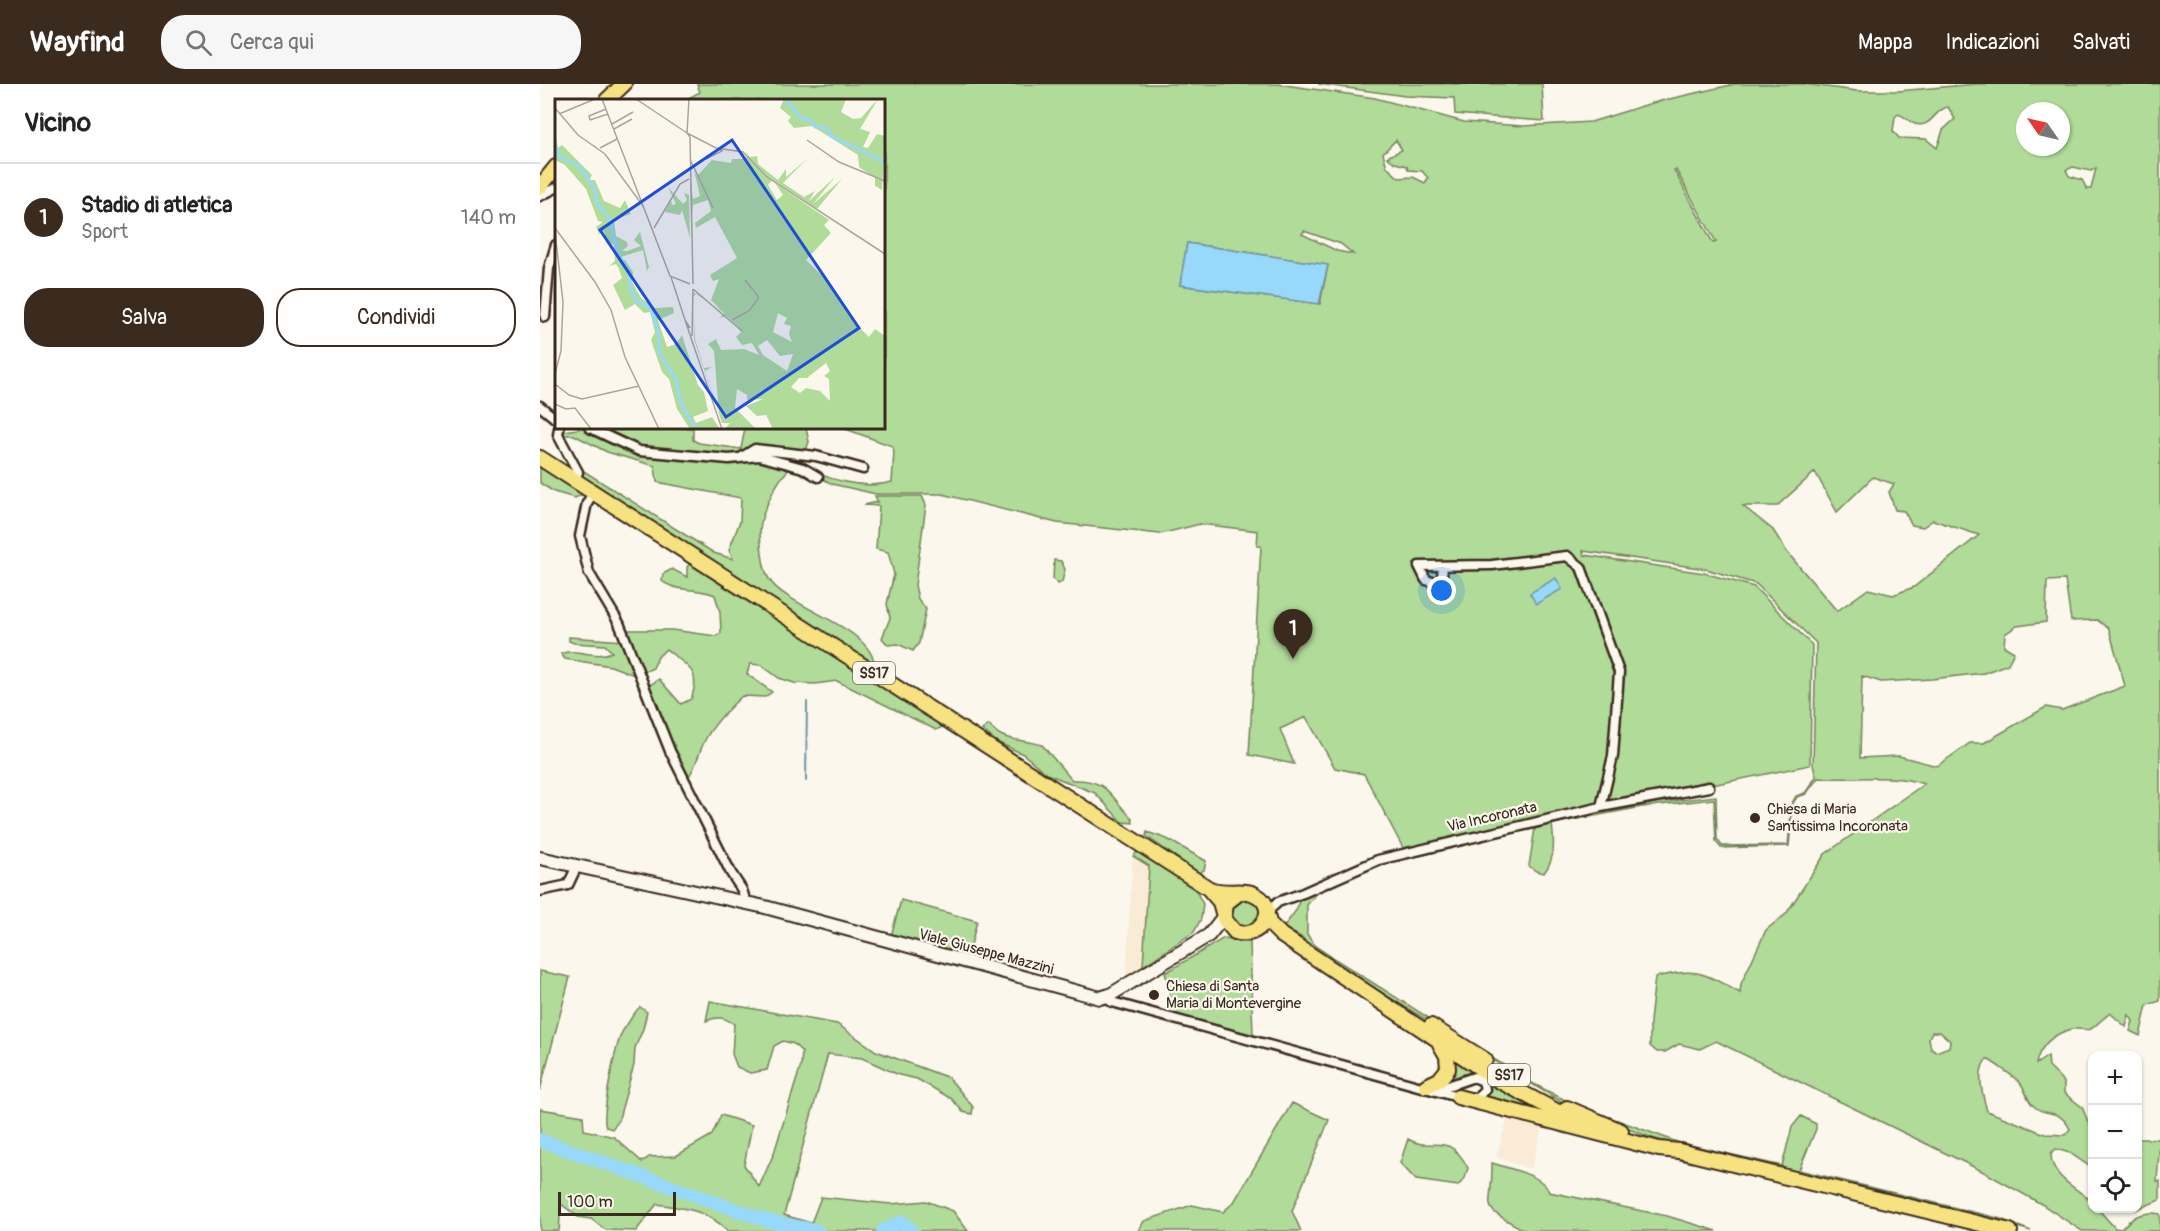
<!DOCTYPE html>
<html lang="it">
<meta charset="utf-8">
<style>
:root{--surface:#fff;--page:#f6f6f6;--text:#222;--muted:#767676;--line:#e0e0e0;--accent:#3b2a1e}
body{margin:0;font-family:Pangolin,sans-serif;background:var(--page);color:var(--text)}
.controls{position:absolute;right:18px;bottom:18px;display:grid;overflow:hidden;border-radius:12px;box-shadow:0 2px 4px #0004}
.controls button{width:54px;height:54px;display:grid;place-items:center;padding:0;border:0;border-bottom:2px solid var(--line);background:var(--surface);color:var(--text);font:30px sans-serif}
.compass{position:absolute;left:1476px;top:18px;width:54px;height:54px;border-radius:50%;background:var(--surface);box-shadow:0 2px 4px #0004;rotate:304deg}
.scale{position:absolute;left:18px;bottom:15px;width:118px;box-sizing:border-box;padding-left:6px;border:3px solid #3b2a1e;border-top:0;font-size:16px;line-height:21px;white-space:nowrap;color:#3b2a1e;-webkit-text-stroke:4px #fbf7ec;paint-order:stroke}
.you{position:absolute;left:902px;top:507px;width:21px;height:21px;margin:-15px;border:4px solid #fff;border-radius:50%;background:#1a73e8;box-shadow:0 0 0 9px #1a73e833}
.badge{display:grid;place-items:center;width:39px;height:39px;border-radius:50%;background:var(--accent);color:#fff;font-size:20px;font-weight:700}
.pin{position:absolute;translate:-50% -50px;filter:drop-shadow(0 2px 3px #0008)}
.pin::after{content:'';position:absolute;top:32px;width:21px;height:18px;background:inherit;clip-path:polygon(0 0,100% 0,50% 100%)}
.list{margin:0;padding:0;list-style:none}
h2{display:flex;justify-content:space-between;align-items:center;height:78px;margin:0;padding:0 24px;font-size:26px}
h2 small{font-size:20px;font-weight:400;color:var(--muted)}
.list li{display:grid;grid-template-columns:39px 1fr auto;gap:18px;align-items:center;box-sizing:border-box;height:108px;padding:0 24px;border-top:2px solid var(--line)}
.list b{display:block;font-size:22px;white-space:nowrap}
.list p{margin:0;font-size:20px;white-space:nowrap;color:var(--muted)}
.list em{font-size:20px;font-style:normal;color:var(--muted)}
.actions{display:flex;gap:12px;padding:18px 24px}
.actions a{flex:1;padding:14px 0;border:2px solid var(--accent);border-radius:24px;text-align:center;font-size:21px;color:var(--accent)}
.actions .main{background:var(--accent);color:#fff}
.icon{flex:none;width:33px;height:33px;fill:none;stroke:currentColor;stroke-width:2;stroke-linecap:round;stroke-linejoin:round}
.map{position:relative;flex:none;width:1620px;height:1147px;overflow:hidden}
header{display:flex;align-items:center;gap:36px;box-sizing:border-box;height:84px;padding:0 30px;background:var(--accent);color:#fff}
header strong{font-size:28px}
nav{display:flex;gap:33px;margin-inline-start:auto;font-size:21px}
.search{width:420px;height:54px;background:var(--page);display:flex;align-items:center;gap:15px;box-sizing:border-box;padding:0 21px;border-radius:24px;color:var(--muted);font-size:22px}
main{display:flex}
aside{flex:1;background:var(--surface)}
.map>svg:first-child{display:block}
.built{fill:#f9ebd6}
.green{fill:#b0db99;stroke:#76825c;stroke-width:1.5;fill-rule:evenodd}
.water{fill:#98d8fa;stroke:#7392a2;stroke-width:1.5}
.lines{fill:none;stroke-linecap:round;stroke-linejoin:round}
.stream{stroke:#7392a2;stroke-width:2}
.river{stroke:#98d8fa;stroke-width:14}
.minor-casing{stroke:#3b2a1e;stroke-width:13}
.secondary-casing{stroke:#3b2a1e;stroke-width:16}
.primary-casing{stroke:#3b2a1e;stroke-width:18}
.minor{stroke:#fbf7ec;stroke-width:8}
.secondary{stroke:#fbf7ec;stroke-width:12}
.primary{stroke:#f7e281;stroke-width:14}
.poi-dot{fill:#3b2a1e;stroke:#fbf7ec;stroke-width:2}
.labels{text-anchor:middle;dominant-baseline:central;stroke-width:4.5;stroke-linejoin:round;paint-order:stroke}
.shield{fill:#fbf7ec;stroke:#75685c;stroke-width:1.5}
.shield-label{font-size:14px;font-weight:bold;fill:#3b2a1e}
.poi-label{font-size:15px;fill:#3b2a1e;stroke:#fbf7ec;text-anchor:start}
.street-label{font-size:15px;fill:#3b2a1e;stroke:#fbf7ec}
.inset-river{fill:none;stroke:#98d8fa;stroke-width:3}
.inset-road{fill:none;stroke:#aea59a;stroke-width:1.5}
.view{fill:#1d4ed8;fill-opacity:0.15;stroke:#1d4ed8;stroke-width:3}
.inset-edge{fill:none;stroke:#3b2a1e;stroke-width:3}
</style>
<header>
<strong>Wayfind</strong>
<div class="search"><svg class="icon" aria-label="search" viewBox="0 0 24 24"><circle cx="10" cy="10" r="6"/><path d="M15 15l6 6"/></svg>Cerca qui</div>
<nav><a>Mappa</a><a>Indicazioni</a><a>Salvati</a></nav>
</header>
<main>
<aside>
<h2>Vicino<small></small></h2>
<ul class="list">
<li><span class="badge">1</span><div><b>Stadio di atletica</b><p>Sport</p></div><em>140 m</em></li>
</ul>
<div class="actions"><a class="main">Salva</a><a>Condividi</a></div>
</aside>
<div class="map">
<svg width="1620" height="1147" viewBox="0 0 1620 1147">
<rect width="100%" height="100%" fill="#fbf7ec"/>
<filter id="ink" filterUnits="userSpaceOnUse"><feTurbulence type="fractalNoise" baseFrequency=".0167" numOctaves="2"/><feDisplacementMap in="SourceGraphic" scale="12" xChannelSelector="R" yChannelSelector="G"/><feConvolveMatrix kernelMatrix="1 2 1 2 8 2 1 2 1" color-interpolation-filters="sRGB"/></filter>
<g filter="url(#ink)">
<!-- built -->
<path class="built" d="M593,772L609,782L603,882L586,893Z
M969,1030L1003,1040L991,1085L956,1073Z"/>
<!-- green -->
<path class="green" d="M157,0H738L835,14L924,38L983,42L1051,38L1112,19L1195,0H1263L1317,7H1358L1436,0H1620V917L1607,921L1600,952L1590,947L1593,937L1589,931L1586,943L1570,929L1551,945C1545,947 1538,944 1532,945C1515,949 1499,961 1496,980L1508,972L1509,983L1524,998V1009L1542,1023L1549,1040L1552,1041V1084L1530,1069L1516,1065L1511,1069C1510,1092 1535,1104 1551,1116L1552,1124L1558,1125L1575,1144L1581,1145C1592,1133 1603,1126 1620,1130V1147H1542L1503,1121L1444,1088L1176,957L1160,965L1139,960L1125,968H1117L1110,962V937L1115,893C1157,884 1161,887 1200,909L1201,900L1226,846L1246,830L1285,770L1384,700C1351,689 1313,696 1278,694L1266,710L1257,713L1253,719L1249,762L1181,764L1176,758L1174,715L1102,723L1012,740C1014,757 1016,774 1004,789L996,787L989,782L995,744L838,782L808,792L777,809L767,821V850L774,861L795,875L992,999L1031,1019L1137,1058L1242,1082L1252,1043L1261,1032L1276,1040V1045L1259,1086L1458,1134L1491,1147L1397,1120L1115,1055L1028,1022L770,865L763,854L743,844L757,825L759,816L838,780L1071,724L1176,712L1177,755L1182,762L1248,761L1252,719L1256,712L1265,709L1276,693L1273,681L1276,559L1216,500L1166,485L1043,467L1044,471L1164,489L1214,503L1272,561L1270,681L863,764L824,690L795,684L766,633L740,645L754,680L709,671L721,462H717L718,447L660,440L620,450L517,439L402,410H336L292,400L263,384L219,374L253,382C238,394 231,411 224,428C218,443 220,453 222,469C223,477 224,487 229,495C247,525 334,542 335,584L43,396L39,384L174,469L193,475L189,466L200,437L201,414L117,398L115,382L67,368L34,351H23L25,347L43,344L99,367L71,354L74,344H153V356L159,359L201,365L205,344H266L269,358L261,380C285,396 324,406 352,398L354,367L352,362L303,344H344V16H145L160,8ZM1408,23L1415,35L1403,46L1397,64L1386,55L1359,54L1353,47L1355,33L1358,30C1366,32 1368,38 1375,40C1392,45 1394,25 1408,23ZM1485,27H1521V63H1485ZM856,56L862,66L847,73L855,79L867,82L868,86L882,87L888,94L885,99L873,93L859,94L847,83L843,69ZM1533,83L1551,87L1556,84L1551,105H1547L1542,96L1529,92L1526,86ZM1134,86H1136L1176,158L1173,159ZM764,147L801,160L813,170L797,167L762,150ZM647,159L788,181L780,220L640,201ZM1275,388L1297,428L1333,393L1354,400L1349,408L1355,426L1364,427L1372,441L1383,443L1393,436L1439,451L1374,503L1353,511L1328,505L1297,527L1247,468L1233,446L1203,422H1237ZM1525,496L1531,537L1557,536L1569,545L1585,602L1522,626L1506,623L1444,659H1430L1397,682L1359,672L1320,674L1322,592L1341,598L1392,595L1444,589L1468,580L1474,568L1464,562L1465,550L1477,542L1506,538L1507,497ZM1392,948H1400L1410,957L1409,963L1396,968L1391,965L1389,954ZM1447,975C1453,978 1479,996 1481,1000C1487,1008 1486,1017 1496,1024C1508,1033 1518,1023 1530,1045L1525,1051L1505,1050L1447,1027C1443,1012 1435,987 1447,975Z
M778,0H1002L1004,37L915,30L914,14L865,12Z
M0,379L46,409L35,414L14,408L0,399Z
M335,412H382L386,421L375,501L378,515L386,525L379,559L373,567L358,560L348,561L342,554L350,534L347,520L354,490L348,468L336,465L339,422L324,421L338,418Z
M514,476L521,477L525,485L522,498L518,500L513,495Z
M152,477L407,641L396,646L297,597L275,600L254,599L239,594L221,581L210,580L207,590L232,608L225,613L202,612C188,625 174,639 165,656C158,670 157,682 147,695L133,671L107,603L119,595L141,620L151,615C162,585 147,583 126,565L118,573L113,584L102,589L84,546H132L176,552L181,549L180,528L175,511C159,504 135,508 122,497L123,490L132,485L147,493V483Z
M29,553L84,557L99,593L71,582L25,575L21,570C36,563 55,576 72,568L65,561L34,559L29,557Z
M449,641C464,660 482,654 502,661L532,696C569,695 569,712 592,734L593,739L582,738L555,709L507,690L483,670L457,658L442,646Z
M607,748L627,755L666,777L664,786L659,789L606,752Z
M599,766L651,798L663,820L661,835L654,848L603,882L609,782L593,772Z
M701,812L717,817L722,832L707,846L692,840L689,823Z
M361,816L437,837L428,873L351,852Z
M684,854L710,858L713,952L627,929L630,905L625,889Z
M0,887L30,893L0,1006Z
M170,917L297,940L336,967L409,994L433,1023L432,1030L423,1028L412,1015L377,995L359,991L322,974L288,970L244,1131L271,1139L281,1113L351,1120L386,1117L413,1127L428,1147H188C167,1126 145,1124 117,1120L96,1147L66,1146L51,1135L38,1133L21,1120L19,1147H0V1025L43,1032L44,1046L74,1053L102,1078L109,1073L136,1072L172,1051L181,1031L212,1041L204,1081L219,1103L234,1069L261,981L262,968L254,960L243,957L234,962L227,986L210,989L197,983L192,970L194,940C184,933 177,932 166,937Z
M100,923L107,928L103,945L95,964L94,981L78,1038L72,1045L66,1043C61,1033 76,955 84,945C89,938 94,928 100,923Z
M914,974L1015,1031L947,1016L945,1012L949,1006L945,996L904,1001Z
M752,1019L789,1036L752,1127L761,1147H598L604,1137L652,1121L683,1128L694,1118Z
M868,1055C891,1070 907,1044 928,1084L925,1094L918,1102L876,1096L860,1079Z
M1598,1055H1620L1617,1097H1620V1116L1595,1126L1593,1125L1598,1124Z
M952,1079C967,1084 1004,1091 1009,1108L1127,1132L1177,1147H986C935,1120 953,1130 952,1079Z"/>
<!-- water -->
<path class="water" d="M647,159L788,181L779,220L640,201Z
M1016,494L1022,505L996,520L990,509Z"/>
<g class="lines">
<!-- stream -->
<path class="stream" d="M266,697L267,618"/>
<!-- river -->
<path class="river" d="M0,1056L228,1137L278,1147
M343,1147L362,1138L372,1147"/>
<defs>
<path id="minor" d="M0,112L16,104
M5,233L9,184L16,161
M0,322L16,335
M19,344L18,351L38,388L35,397
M50,344L99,367L189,375L219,372L263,384L278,393
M202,373L215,365L276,372L323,385
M53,409L47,419L40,452L49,489L79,539L130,667L191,789L202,806L206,818
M903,482L902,493L897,499L886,496L879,482L952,481L1027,472L1041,483L1079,588L1073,672L1061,723
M0,807L28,801L37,782
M727,828L738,818L763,809L838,776L1061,723L1169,703
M564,913L572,918L918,1013L937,1014L945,1005L943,997L934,993L905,1003L888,1002"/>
<path id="secondary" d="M0,774L225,823L560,914L570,911L669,851L684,832"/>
<path id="primary" d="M67,16L84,0
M0,103L16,83
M0,374L668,804L680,818L683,829
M670,805C685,811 705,804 716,811C741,825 719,857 695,848L684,835L686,819L699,809
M727,831L729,839L741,851L958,996L1035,1037
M891,942L945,976
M886,1002L899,996L908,985L907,972L900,960
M918,1013L1119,1065L1139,1067L1470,1147
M1027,1024L1081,1047"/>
</defs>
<!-- minor casing -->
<use href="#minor" class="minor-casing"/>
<!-- secondary casing -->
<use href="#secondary" class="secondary-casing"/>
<!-- primary casing -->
<use href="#primary" class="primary-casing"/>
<!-- minor -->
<use href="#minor" class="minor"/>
<!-- secondary -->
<use href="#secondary" class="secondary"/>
<!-- primary -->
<use href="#primary" class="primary"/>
</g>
</g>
<!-- markers -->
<g class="poi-dot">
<circle cx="1215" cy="734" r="6"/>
<circle cx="614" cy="911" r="6"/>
</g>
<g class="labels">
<!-- shield labels -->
<g class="shield">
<rect x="313" y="578" width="42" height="22" rx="4.5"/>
<rect x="948" y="980" width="42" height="22" rx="4.5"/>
</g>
<g class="shield-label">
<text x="334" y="589">SS17</text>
<text x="969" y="991">SS17</text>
</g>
<!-- poi labels -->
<g class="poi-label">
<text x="1227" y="725">Chiesa di Maria<tspan x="1227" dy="17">Santissima Incoronata</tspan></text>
<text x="626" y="902">Chiesa di Santa<tspan x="626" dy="17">Maria di Montevergine</tspan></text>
</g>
<!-- street labels -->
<g class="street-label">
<text transform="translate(952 733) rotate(-13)">Via Incoronata</text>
<text transform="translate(446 868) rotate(15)">Viale Giuseppe Mazzini</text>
</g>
</g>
<!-- overview -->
<g transform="translate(15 15)">
<rect width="330" height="330" fill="#fbf7ec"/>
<path d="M229,0H291L286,13L298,20L306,19L323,0L305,30L315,33L308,48L313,49L322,35L330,37L327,91L320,87V79L304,68L303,56L257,27L239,29L233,22L236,18L225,9ZM0,34L3,49L7,46L37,76L34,81H40L49,102L65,109L70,101L76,115L59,121L61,137L72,143L73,147L67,152H72L86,147L79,141L85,133L94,168L92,172L88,151L66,158L67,161H70L78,173L77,183L86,199L100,209L118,208L119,214L103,221L112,248L121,245L127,236L143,286L149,293L153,312L138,318L141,324L157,318L165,330H135L122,310L114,280L107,273L96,241L100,233L95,213L89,214L80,205L70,211L58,186L67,179L64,170L61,165L54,167L60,162L59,146L52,142L49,132L44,135L41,128L48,123L43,122L31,90L10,66L0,61ZM190,52L195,58L202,57L203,65L223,81L231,70V78L253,59L228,84L249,98L260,92L254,102L280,78L258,105L287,80L262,110L209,75L217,81L213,86L222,101L228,96L220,84L274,121L269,126L276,134L251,161L272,181L303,227L314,238L320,230L330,237V330H218L211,316L202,317L191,307L208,300L192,301V296L182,290L180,309L201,330H170L175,324H167L139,240L138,193L166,211L156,201L164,180L158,182L155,176L182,159L160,118L141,129L140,124L156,112L153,101L138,106L136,126L135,77L138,100L145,97L139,71L142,77L157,61L176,64L177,60H189L193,57ZM142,194L169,214L165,219L171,217L180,225L186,233L181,238L187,246L197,244L204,256L189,250L166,251L161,240L153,245L159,252L164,314L150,272L157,268L149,269L140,240L138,198ZM223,214L232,219L229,225L236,227L234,235L237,243L218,233ZM212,241L225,257L238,255L232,272L208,256L203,247ZM271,264L275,272L269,277L274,280L275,302L265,292L251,289L245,294L236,288L244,279H252ZM113,88L128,105L132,101L129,94L134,96L135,139L127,111L125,116L110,113L116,101L117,106L121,105Z" fill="#b0db99" fill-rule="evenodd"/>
<path class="inset-river" d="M231,0L245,19L256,21L260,28L272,29L276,37L330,63M0,46L5,58L24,67L40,90L42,104L53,117L64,157L74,172L76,192L82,202L96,209L104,236V254L121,280L126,305L141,330"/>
<path class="inset-road" d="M47,0L115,177L135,185M81,0L132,34M0,9L23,36L50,55L88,107M4,15L40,0M35,21L34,17L51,10M35,21L53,15M57,25L78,13M59,30L77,20M132,34L134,0M135,38L132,34L161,49L188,53L212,78L330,155M135,38L138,185M252,41L284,63L330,82M45,49L62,40M135,60L158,109M151,60L167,52L164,50M0,129L40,183L56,211L70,258L104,330M99,129L125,85L134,80M0,133L8,203L6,252L0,275M116,178L132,227L135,229L130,221M138,190L187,232M177,221L194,212L203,200V197L190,181L192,184M132,227L167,330M137,237L138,190M0,285L14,296L27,300L84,287M0,305L11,310L20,309L36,330"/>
<path class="view" d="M177,41L304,229L171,318L45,131Z"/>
<rect width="330" height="330" class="inset-edge"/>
</g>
</svg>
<div class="controls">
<button>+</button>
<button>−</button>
<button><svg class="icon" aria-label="locate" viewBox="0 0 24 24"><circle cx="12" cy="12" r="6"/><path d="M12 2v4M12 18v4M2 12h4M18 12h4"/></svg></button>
</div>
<svg class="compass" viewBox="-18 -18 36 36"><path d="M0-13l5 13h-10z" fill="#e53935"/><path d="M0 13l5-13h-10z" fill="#767676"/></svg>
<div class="scale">100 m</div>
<div class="you"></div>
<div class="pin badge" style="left:753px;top:575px">1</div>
</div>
</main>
